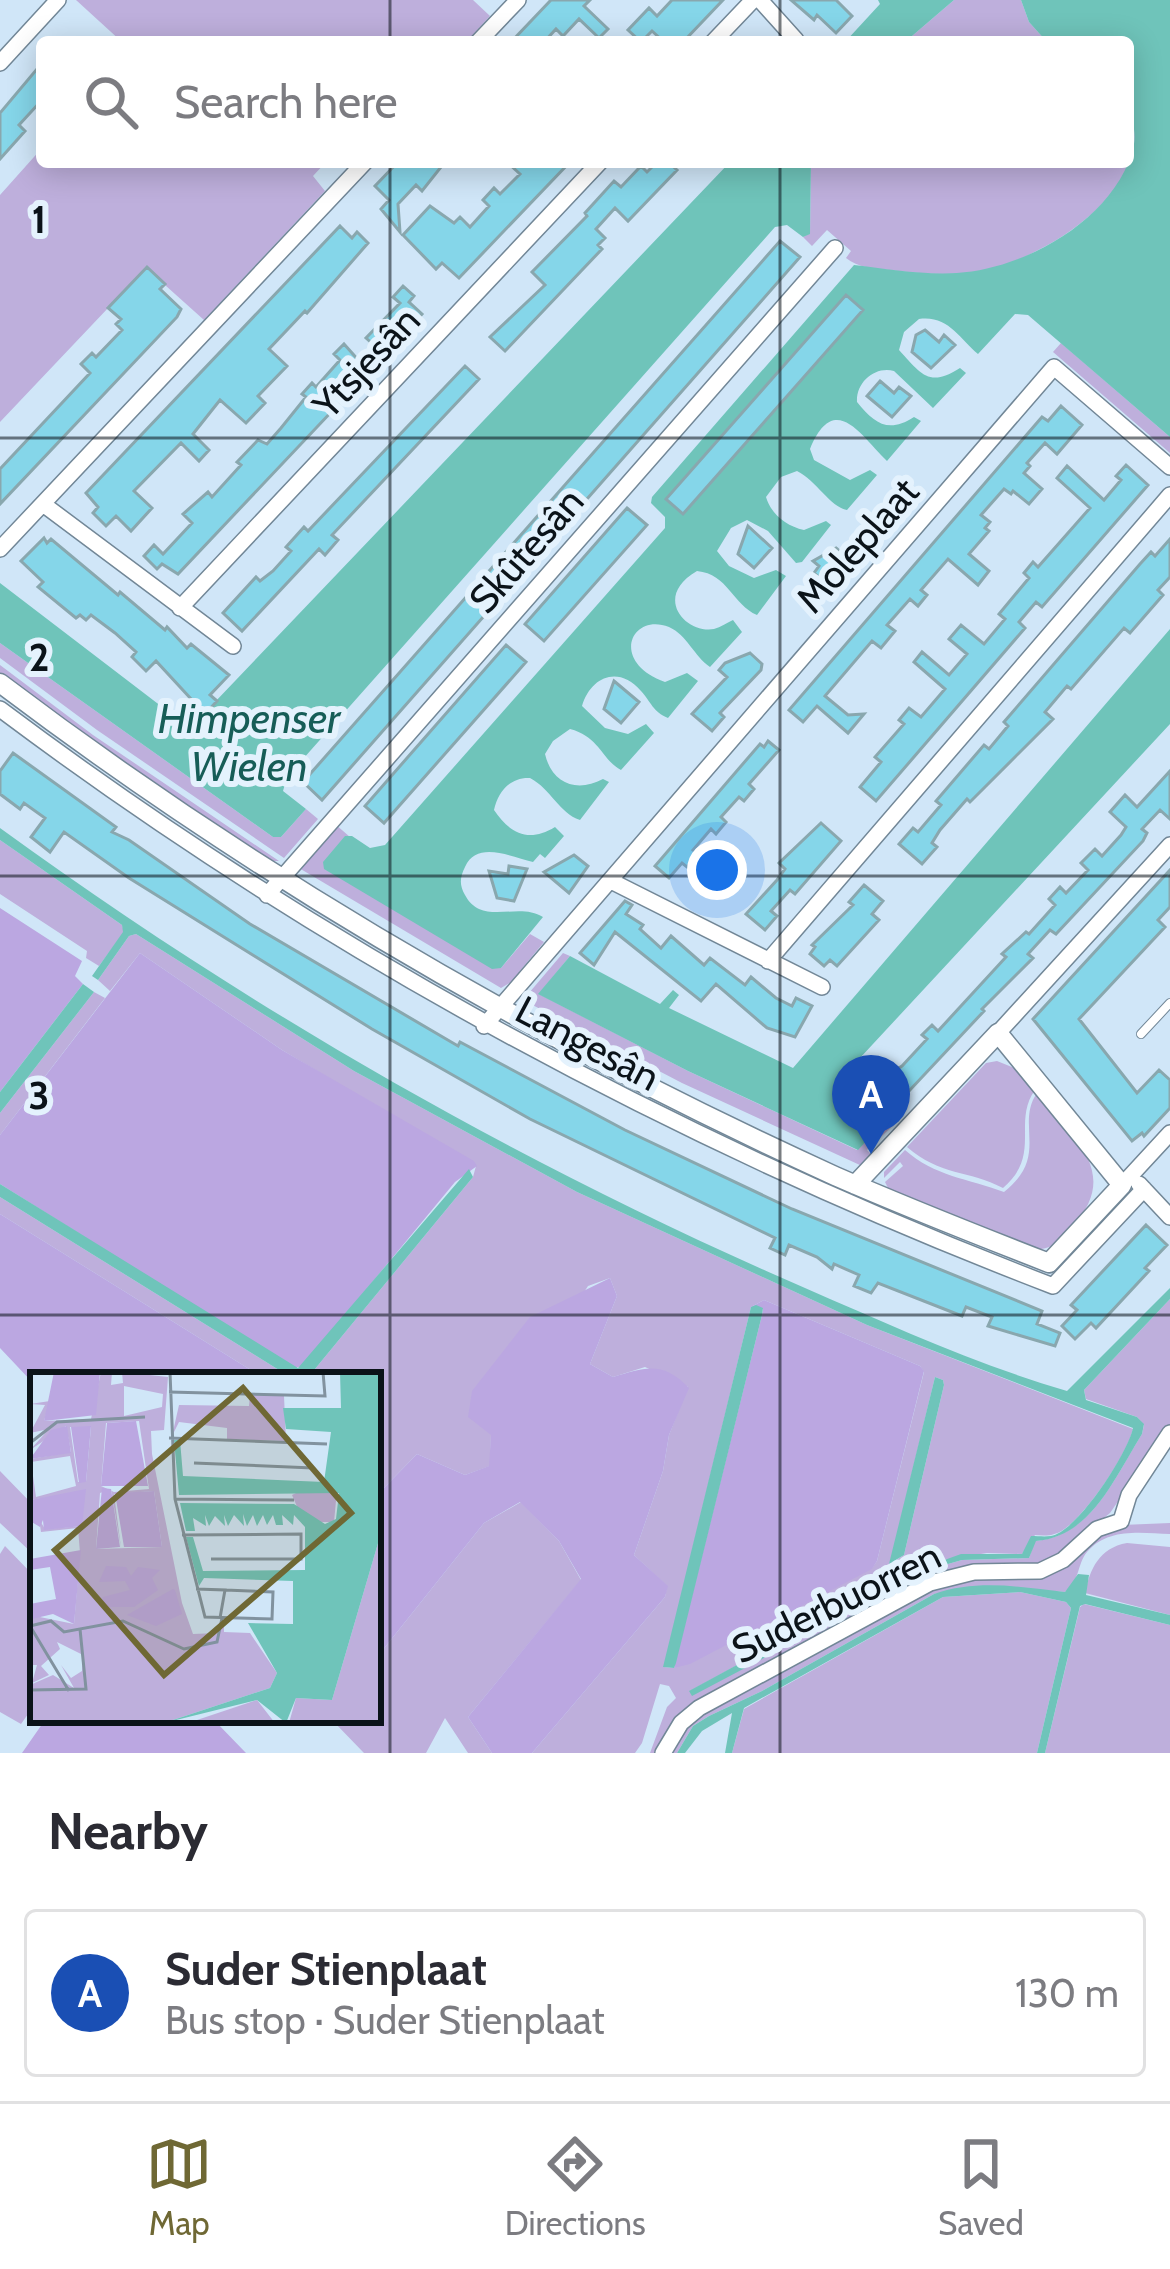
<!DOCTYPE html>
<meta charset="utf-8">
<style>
:root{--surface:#fff;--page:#f7f7f7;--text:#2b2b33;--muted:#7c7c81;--line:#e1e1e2;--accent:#6f6834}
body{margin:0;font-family:Cabin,sans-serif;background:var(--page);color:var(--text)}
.you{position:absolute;left:717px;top:870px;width:42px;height:42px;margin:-30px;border:9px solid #fff;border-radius:50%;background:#1a73e8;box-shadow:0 0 0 18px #1a73e833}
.badge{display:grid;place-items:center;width:78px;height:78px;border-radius:50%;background:var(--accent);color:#fff;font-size:39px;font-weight:700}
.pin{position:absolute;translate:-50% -99px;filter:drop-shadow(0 3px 6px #0008)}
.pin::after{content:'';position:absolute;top:63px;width:42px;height:36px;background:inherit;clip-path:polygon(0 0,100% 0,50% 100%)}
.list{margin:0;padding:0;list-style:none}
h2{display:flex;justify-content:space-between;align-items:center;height:156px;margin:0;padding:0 48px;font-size:51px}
h2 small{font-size:39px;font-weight:400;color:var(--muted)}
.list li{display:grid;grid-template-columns:78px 1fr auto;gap:36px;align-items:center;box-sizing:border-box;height:168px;margin:0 24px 24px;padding:0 24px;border:3px solid var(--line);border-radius:12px}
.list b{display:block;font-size:45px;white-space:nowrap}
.list p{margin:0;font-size:39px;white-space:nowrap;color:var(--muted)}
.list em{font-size:39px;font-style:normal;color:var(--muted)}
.icon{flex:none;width:66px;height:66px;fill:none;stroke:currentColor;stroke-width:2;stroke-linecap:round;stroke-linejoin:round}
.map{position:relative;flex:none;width:1170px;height:1753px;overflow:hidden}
.search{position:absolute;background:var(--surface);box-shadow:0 6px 30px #0003;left:36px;right:36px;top:36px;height:132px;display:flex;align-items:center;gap:30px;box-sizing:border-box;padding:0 42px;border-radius:12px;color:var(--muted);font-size:45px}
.sheet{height:348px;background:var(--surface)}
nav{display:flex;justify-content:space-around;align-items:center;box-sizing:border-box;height:168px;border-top:3px solid var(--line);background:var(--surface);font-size:33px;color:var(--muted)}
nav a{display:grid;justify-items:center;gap:6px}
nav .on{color:var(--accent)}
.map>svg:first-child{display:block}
.green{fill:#beafdc;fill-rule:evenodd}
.forest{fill:#bba7e1}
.water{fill:#6fc4ba}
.building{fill:#85d6e9;stroke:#89a7ae;stroke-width:3}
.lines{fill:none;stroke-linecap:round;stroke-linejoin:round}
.service-casing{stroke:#728797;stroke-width:10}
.minor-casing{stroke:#728797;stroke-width:18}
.tertiary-casing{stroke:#728797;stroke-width:21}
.service{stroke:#fff;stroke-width:8}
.minor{stroke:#fff;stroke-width:15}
.tertiary{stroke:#fff;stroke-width:18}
.grid{fill:none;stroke:#0b1319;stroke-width:3;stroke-opacity:0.55}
.labels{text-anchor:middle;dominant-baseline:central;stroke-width:12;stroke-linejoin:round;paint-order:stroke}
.street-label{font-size:39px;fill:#0b1319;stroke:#e4f2fd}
.water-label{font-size:42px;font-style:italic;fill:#165d57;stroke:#e4f2fd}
.inset-road{fill:none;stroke:#81929f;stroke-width:3}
.view{fill:#6f6834;fill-opacity:0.15;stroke:#6f6834;stroke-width:6}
.inset-edge{fill:none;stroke:#0b1319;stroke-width:6}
.grid-label{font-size:39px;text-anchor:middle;font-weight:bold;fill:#0b1319;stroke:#e4f2fd;stroke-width:12;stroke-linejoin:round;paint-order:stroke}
</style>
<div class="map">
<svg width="1170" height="1753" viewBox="0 0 1170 1753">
<rect width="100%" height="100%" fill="#d0e6f8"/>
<!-- green -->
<path class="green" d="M76,0H473L490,16L466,42H122Z
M954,0H1021L1029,22L1047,42H905Z
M1128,106C1162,183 1054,253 990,269C957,277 922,274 889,270C874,268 858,268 846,258L851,251L827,230L812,246L803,237L810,233L811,162H1128Z
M42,148V162H326L313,176L325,191L204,320L146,268L0,422V195Z
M1061,343L1170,437V453L1053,352Z
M0,643L273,837H281L306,809L318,819L284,858L97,730L0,658Z
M0,665L93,735L279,861H266L0,674Z
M335,824L501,968L530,934L544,942L519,972L522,976L501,988L299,868Z
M0,840L122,925L124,932L99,966L86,958L87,951L0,894Z
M136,934L354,1071L577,1192L867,1325L1133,1429C1127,1455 1086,1515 1063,1530C1054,1536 1046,1536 1035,1535L1022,1554L987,1553L932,1562L896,1575L893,1580L690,1691L692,1695L934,1568L962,1560L1029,1558L1035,1541C1092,1536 1114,1478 1142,1434L1144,1425L1137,1417L1086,1399L1084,1390L1170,1299V1426L1110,1513L1047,1564L969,1568L691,1709L658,1753H650L667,1707L676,1698L669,1686L660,1684L642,1743L635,1753H532L665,1597L667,1586L634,1555L663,1471L669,1435L688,1387L645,1367L613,1377L590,1364L617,1296L610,1278L588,1286L491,1435L490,1466L465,1475L417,1454L378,1494V1375H310L473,1177L476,1166L282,1050L140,953L110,991L98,980L129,936ZM764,1300L920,1366L924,1372L877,1561L872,1568L674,1668L664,1667L751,1307ZM935,1377L943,1380L944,1385L904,1555L890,1564Z
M563,953L570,956L539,994L688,1071L857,1150L895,1113L902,1117L867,1150L873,1156L862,1166L682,1083L523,1000Z
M94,992L105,998L0,1135V1113Z
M997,1061L1019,1070L1035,1090C1012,1122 1042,1155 1003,1188C969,1170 940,1176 907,1147L986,1063Z
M1037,1093C1073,1138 1123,1173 1071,1228C1059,1241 1052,1251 1032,1249L889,1190L885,1182L903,1166L900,1162L884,1178V1172L905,1150C934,1176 969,1179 1004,1192C1050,1156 1015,1125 1037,1093Z
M0,1197L287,1375H259L0,1214Z
M0,1471L33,1505V1554L0,1523Z
M521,1502L559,1541L581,1580L468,1717L492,1753H468L445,1718L426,1753H364L332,1720H378V1656L484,1523Z
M1170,1523V1534C1142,1533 1108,1527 1087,1552C1077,1564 1080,1581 1065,1592L986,1586L934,1594L762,1691L709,1716L693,1726L677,1753H668L691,1719L947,1581L1026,1576L1122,1525Z
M1127,1543L1170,1547V1615L1085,1593C1090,1569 1099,1548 1127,1543Z
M5,1546L33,1575V1707L21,1724L0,1712V1554Z
M1020,1592L1066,1602L1071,1608L1037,1753H732L744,1709L943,1597Z
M1084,1604L1170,1625V1753H1045L1080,1607Z"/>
<!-- forest -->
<path class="forest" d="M0,908L82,961L75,976L83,984L0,1092Z
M140,953L282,1050L474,1161L477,1166L455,1182L303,1366L294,1368L0,1184V1135Z
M0,1214L259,1375H33V1383L0,1348Z
M610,1278L617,1296L590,1364L613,1377C646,1367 663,1361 689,1388L669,1435L663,1471L634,1555L668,1586L665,1597L532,1753H492L468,1717L581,1579L559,1541L520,1502L484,1523L378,1656V1494L417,1454L465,1475L489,1466L491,1435L468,1417L472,1391L530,1317Z
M764,1300L920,1366L924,1371L877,1561L872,1569L690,1664L674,1668L762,1315L763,1309L751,1307Z
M45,1720H214L246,1753H22Z"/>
<!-- water -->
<path class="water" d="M878,0H954L905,42H845L880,4Z
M1021,0H1170V437L1028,315L1015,314L978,354C959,338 948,315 919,319L904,332L899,350C921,374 929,388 960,368L966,373L933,408L894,371C875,366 856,382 857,402C874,423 888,434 914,417L921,421L887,461C863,439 835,388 810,449L814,460L850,480L870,470L877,475L847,510C830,507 816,480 797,471L781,477L766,497C771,514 786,526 804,530L826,521L831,525L802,562L796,563L768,531L747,520L731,528L717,551L729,566L754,578L776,570L786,576L757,615C733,605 728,574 697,571C652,597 686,634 714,629C721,627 726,623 733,620L742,632L710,667C694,656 687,635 669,627C631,612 609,662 665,682L687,673L698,681L668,718C653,712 651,702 641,691C619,665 591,676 582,706L605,728L628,734L646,724L654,733L621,770C601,759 600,737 570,729L553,741L545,754C552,784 577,793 603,779L609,782L580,820C559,813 551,789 530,778C510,777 498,792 494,810C510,834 529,843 555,827L564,836L545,858L540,854L533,862C511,857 477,840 465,867C460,877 459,885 465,895C482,927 518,901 543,917L501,968L492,969L324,869L323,862L345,836H352L370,848L385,845L665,528V517L651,503L652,497L854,265C888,269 922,275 957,273C1027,269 1119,216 1134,144C1136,130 1132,120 1129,107C1124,87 1128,63 1128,42H1047L1029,22Z
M730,162H811L810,234L803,237L787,225L775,227L287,777L283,791L306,809L281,837H273L0,643V583L187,726L193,725Z
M1170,629V724L834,1086L836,1094L886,1120L858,1150L688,1071L538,994L570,956L660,1004L673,990L679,995L669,1008L793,1068Z
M0,828C250,1010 521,1165 805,1288C890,1325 978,1365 1067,1391L1170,1288V1299L1084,1390L1086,1400L1137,1417L1144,1424L1142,1434C1115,1477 1091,1537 1036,1541L1029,1558L962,1560L934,1568L692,1696L689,1691L893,1580L900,1573L903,1575L961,1554H1022L1031,1536C1038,1536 1044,1537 1051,1536C1077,1532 1128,1453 1133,1428L867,1325L577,1192L354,1071L136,934L129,936L98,980L92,976L123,932L122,925L0,840Z
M83,984L94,992L0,1113V1092Z
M469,1169L473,1177L310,1375H287L0,1197V1184L298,1368Z
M756,1305L763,1308L762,1315L676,1663L674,1668L663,1667L751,1307Z
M935,1377L943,1380L944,1385L904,1555L889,1564Z
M1078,1574L1089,1575L1086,1595L1170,1615V1625L1085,1604L1080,1606L1045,1753H1037L1071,1608L1066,1602L1020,1592L943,1597L744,1708L732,1753H725L732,1713L702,1731L685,1753H677L693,1726L709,1716L762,1691L934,1594C977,1579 1021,1587 1065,1592Z"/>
<!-- building -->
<path class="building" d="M551,0H590L584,6L608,29L599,38L579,19L563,36L556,29L544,42H511Z
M672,0H723L683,42H664L652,31L641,42L628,30L649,8L657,16Z
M791,0H836L852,16L836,33L817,15L814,20Z
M42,63V100L19,125L25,131L0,159V113Z
M398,162H445L422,191L416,185L398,204L400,232L381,209L389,200L375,186Z
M507,162H570L459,278L442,263L436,269L403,235L430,206L454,223L460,217L470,227L489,206L483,200L494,188L500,194L520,174Z
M657,162H668L677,170L628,221L615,208L596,229L605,238L598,245L602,249L505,351L490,337L545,285L532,272L587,216L585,213L614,181L621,187L641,166L647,172Z
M340,226L352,238L357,232L368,243L307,313L305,311L269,349L287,366L258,396L265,403L246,423L220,400L193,434L209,450L199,461L181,443L134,491L152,508L131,531L116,516L106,526L93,513L98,507L86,493Z
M780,241L800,257L322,800L303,782Z
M147,267L165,284L160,289L181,309L177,317L0,504V469L90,373L81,364L92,353L96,357L122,330L116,324L121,319L108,308Z
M403,286L414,296L409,302L422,314L385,355L366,338L400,303L393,297Z
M846,295L863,310L683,514L666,499Z
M925,330L939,342L944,335L955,345L931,368L912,352L916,335Z
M344,344L369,372L178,574L162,564L157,569L144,556L154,545L163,554L192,523L183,514L208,492L212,497L241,465L237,462L258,440L267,444L281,428L306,397L302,394L312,383L316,387L340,360L334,354Z
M465,366L479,379L332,535L338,540L325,555L319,549L242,631L223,613L256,577L260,581L273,571L291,551L286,547L304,527L308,531Z
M880,381L894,393L899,387L911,396L892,417L867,396Z
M1061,406L1082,425L1057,454L1045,443L1027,463L1030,466L1024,473L1042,489L1029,504L1013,491L1011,494L1004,489L981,515L990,522L985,528L989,531L969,554L989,571L978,585L948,559L921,590L927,595L918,606L910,599L887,625L895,631L881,648L872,641L825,696L848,715L864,714L848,733L817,706L803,722L789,710L1042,417L1048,421Z
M1126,465L1148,485L1042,607L1036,602L1019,622L1025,628L876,801L860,787L881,762L875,757L904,724L899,720L909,708L921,717L945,689L914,662L922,652L949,675L967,654L949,639L961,625L984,644L1005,619L999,614L1029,578L1024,573L1033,562L1038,567L1090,508L1057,478L1067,466L1104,500L1121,480L1116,476Z
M627,508L647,525L544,641L525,624Z
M748,526L772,548L754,568L738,554Z
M44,538L47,543L51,539L118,595L120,592L165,630L167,627L187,648L191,644L229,675L210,695L217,701L205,714L156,661L146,671L132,657L136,652L115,633L91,615L86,620L80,615L76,618L38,587L43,582L21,561Z
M1170,539V577L1158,590L1163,595L1130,633L1124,628L1071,689L1067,686L1045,712L1053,719L970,802L967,799L940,830L932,843L937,847L922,864L899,844L913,828L918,832L941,805L936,801L984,745L989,749L1008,726L1004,722L1140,564L1151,552L1155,556Z
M836,548L852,562L834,590L814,573L819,566L813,561Z
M506,645L526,662L384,823L365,806Z
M750,653L762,664L761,670L720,713L724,717L712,731L692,714L727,677L719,670L725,663Z
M614,681L639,702L621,723L604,709Z
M768,741L779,750L749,784L754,789L744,801L739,797L721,817L726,822L716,834L711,829L693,850L698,854L687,867L682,863L669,878L655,866L760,744L764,747Z
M13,753L116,827L112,832L129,840L250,924L458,1046L460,1042L625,1130L792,1209L1042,1311L1037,1324L1060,1333L1055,1346L988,1326L992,1317L966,1307L962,1316L878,1283L871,1293L854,1286L859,1275L834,1264L832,1269L817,1257L789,1245L785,1255L770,1248L775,1238L530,1119L372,1029L129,878L64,832L50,852L31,837L45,818L24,803L20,809L0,794V771Z
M1170,771V819L1160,810L1142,829L1147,833L1143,841L1056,934L1050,930L1028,954L1033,958L982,1009L984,1011L895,1106L878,1090L887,1069L894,1071L902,1066L927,1039L922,1035L932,1025L938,1031L1006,957L1002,954L1026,932L1029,934L1055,905L1049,899L1060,887L1066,893L1088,870L1081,863L1095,849L1102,856L1121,835L1126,827L1110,812L1125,795L1137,807Z
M821,823L841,841L795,894L790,890L771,911L777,916L765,930L746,914L777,880L785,869L779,863Z
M574,855L588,866L569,893L544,872Z
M509,866L527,869L514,901L497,898L489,871L508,874Z
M1170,870V907L1158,920L1165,927L1079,1019L1137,1093L1159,1070L1170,1080V1108L1144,1136L1142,1133L1132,1141L1033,1019Z
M864,885L883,901L872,914L879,920L837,966L830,960L824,966L810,954L815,947L812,945L853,905L849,902Z
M625,901L632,905L626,914L643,925L640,929L661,948L671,936L704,965L710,958L745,985L751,977L776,998L792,1006L796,998L812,1006L795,1037L767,1028L716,984L701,1001L615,932L594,965L580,953Z
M1146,1225L1167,1245L1145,1268L1149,1271L1096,1328L1091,1323L1075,1339L1062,1326L1077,1310L1071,1305Z"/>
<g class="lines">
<defs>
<path id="service" d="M1141,1034L1170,1003"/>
<path id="minor" d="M760,0L796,40
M478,42L518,0
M713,42L753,0
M0,63L58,0
M43,504L233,646
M0,549L365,162
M180,608L600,162
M0,709C324,952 675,1141 1053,1286L1144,1189
M611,881L822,987
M267,895L835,248
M768,961L1170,495
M484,1026L1054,367L1170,467
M998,1033L1170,845
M1139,1184L1170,1217
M1122,1185L1170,1133
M663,1753L681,1723L699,1708L930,1583L974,1572L1040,1571L1063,1560L1097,1529L1121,1521L1129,1495L1170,1433"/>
<path id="tertiary" d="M0,683C260,880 539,1041 835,1176C906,1207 977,1235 1049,1263L1122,1185L998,1033L855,1185"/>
</defs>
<!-- service casing -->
<use href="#service" class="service-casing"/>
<!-- minor casing -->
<use href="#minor" class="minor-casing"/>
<!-- tertiary casing -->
<use href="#tertiary" class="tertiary-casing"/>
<!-- service -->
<use href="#service" class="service"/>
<!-- minor -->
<use href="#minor" class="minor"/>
<!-- tertiary -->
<use href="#tertiary" class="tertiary"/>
</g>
<!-- grid -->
<path class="grid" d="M390,0V42M780,0V42M390,162V1753M780,162V1753M0,438H1170M0,876H1170M0,1315H1170"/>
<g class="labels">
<!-- street labels -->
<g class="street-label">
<text transform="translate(366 362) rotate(-47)">Ytsjesân</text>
<text transform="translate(857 545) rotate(-49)">Moleplaat</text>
<text transform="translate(526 550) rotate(-49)">Skûtesân</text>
<text transform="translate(588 1043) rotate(28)">Langesân</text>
<text transform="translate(836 1602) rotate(-26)">Suderbuorren</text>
</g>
<!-- water labels -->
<g class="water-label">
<text x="249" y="718">Himpenser<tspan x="249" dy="48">Wielen</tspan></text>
</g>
</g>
<!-- overview -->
<g transform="translate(30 1372)">
<rect width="351" height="351" fill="#d0e6f8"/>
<path d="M71,0H82L81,13L93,11L92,0L138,5L134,58L121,59L122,82L152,231L163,262L187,261L194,247V260L220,261L247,301L240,316L134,351L0,348V313L23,303L44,316L31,293L41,306L52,299L53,283L27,270L30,277L11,294L19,303L2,311L7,293H0V243L44,252L50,181L48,156L11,160L9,147L15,157L52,154V120L0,128V87L41,80L36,54L0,78L19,57L0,61L15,33L0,32L20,29L14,49L61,47ZM94,14L133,22L132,35L94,44ZM109,49L119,117L84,120L71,114L76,51ZM40,55H61L56,110H48ZM40,84L46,114L6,125L1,90ZM81,117L91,176L84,122L124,119L132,175L66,177L70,121ZM220,23L254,24L256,69L197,67V56L149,50L142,64L149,33L219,34ZM276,116L307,118L304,150H283L269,139L262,123ZM351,161V351H259L266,326L302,328ZM227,328L245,351H158Z" fill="#beafdc" fill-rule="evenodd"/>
<path d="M24,0H70L66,43L14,49ZM106,49L118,114H71L77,51ZM37,54L41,81L0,87L21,58ZM61,54L56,110L49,111L41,55ZM72,116L81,117L90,175L66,177ZM56,117L52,154L14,158L13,148L10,155L0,149V128ZM124,119L132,175H94L85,121ZM51,178L44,252L23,242L2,247L0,232L26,227L20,195L0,198V187ZM76,194L96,195L101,204L108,195L130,198L122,206L128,218L104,235H71L73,225L100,218L95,209L69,210ZM143,217L145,218L152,242L126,254L97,243Z" fill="#bba7e1"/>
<path d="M310,0H351V161L302,328L266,326L256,351L227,328L134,351L240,316L247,301L218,251L263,252V209L174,206L169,214L156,165H163L173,199L275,198V155L264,143L263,153L252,143L253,153H246L243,143L237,153L233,143L227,154L223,143L217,154L213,142L214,154L204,143L198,154L194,143L195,154L185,144L179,154L175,143L176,154L163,146L165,159H156L150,131L264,132L295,152L306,147L309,121L149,123L144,68H150L153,104L294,110L301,60L256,57L253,36H311Z" fill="#6fc4ba"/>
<path class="inset-road" d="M140,0L145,127L175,245L242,247L243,220L195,218M139,20L295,24L293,0M139,66L297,72M0,71L27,50L115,45M164,91L283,96M145,127L264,128M152,163L271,162V187H181M166,217L195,218L190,246M0,254L21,249L34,260L93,249L154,277L187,270L192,246M0,254L39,319M0,318L56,317L50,257"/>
<path class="view" d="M213,16L321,141L134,303L25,178Z"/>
<rect width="351" height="351" class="inset-edge"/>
</g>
<g class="grid-label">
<text x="39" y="233">1</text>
<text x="39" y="671">2</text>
<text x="39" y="1109">3</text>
</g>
</svg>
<div class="you"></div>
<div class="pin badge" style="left:871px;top:1154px;background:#1a4fb4">A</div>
<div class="search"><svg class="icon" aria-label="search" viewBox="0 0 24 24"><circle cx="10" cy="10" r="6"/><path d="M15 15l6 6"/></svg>Search here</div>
</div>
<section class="sheet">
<h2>Nearby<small></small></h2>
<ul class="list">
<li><span class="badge" style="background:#1a4fb4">A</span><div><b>Suder Stienplaat</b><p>Bus stop · Suder Stienplaat</p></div><em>130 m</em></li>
</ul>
</section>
<nav>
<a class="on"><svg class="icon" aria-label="map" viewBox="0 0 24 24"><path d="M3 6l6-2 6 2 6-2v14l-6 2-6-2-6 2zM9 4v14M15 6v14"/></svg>Map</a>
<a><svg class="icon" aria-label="directions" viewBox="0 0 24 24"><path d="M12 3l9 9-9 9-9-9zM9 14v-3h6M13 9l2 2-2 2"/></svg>Directions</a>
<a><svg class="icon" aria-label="saved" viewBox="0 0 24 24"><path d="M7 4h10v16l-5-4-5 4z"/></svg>Saved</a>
</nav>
